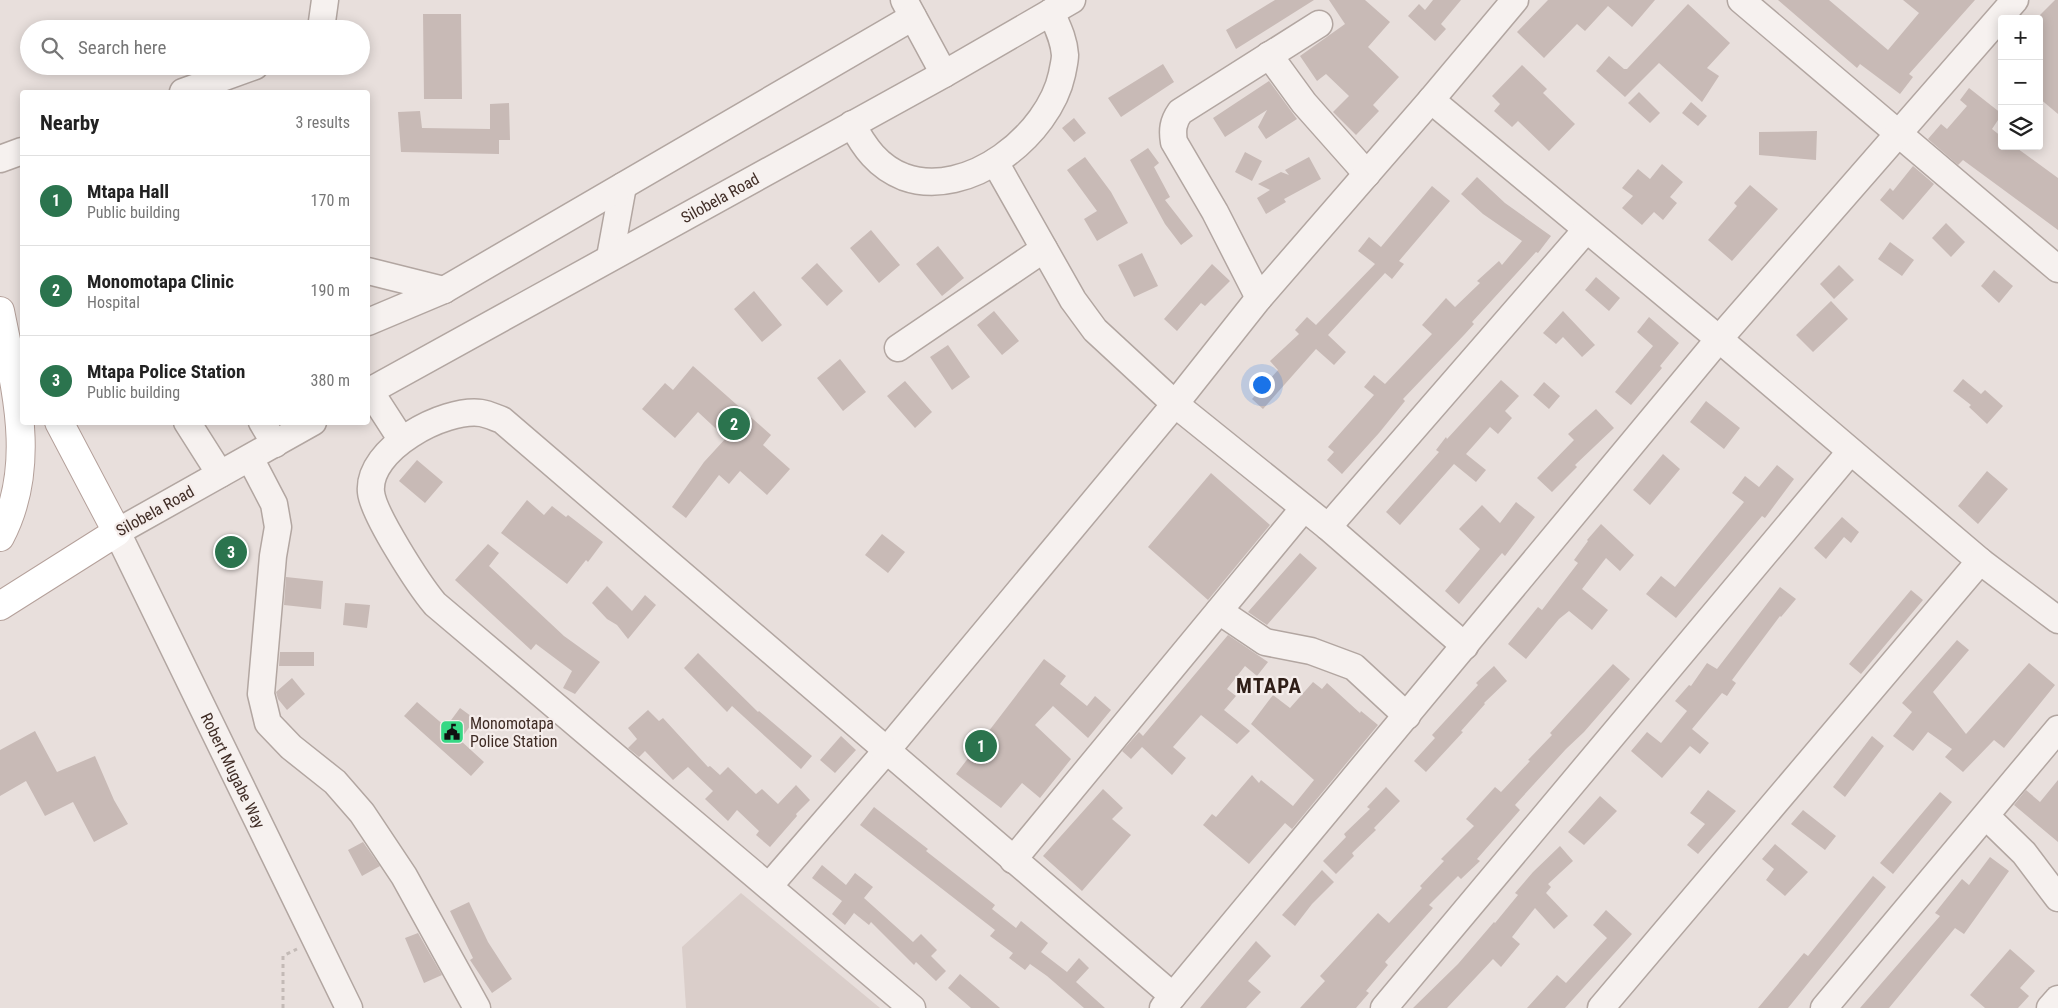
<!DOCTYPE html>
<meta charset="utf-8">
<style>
:root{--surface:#fff;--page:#f2f2f2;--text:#222;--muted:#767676;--line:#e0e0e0;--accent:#2b744e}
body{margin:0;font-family:"Roboto Condensed",sans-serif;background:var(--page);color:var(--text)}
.controls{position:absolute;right:15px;top:15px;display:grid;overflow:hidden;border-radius:5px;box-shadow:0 2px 12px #0003}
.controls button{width:45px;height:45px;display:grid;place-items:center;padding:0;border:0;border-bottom:1px solid var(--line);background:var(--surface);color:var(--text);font:25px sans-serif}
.you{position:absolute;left:1261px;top:384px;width:18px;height:18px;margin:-12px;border:4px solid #fff;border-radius:50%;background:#1a73e8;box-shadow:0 0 0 8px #1a73e833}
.badge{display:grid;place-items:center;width:32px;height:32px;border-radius:50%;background:var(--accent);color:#fff;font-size:16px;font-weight:700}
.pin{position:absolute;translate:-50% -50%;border:2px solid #fff;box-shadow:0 1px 5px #0006}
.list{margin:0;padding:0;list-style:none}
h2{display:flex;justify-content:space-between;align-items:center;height:65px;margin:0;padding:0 20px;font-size:21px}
h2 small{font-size:16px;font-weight:400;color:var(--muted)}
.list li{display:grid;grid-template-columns:32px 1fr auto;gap:15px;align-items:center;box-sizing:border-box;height:90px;padding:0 20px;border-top:1px solid var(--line)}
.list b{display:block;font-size:19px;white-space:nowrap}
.list p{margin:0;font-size:16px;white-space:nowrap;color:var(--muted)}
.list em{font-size:16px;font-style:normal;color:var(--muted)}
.icon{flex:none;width:28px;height:28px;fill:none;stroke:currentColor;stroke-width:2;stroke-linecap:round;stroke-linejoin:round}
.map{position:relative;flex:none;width:2058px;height:1008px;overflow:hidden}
.search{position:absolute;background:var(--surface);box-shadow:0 2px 12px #0003;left:20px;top:20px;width:350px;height:55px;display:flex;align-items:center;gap:12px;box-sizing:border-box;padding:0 18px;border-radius:28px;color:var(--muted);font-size:19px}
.panel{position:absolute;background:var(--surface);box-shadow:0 2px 12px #0003;left:20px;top:90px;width:350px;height:335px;border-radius:5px}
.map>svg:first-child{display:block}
.built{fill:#daceca}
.building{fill:#c8bab6}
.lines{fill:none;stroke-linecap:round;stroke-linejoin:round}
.minor-casing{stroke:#b2a6a1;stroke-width:29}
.major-casing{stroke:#b4a09a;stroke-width:30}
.path{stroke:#c3bab6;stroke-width:3;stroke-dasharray:4 4;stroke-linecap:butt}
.minor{stroke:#f6f1ef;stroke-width:26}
.major{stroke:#fff;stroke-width:28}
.labels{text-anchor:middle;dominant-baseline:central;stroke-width:4.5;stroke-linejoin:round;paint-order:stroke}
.street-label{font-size:16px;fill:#3f2c25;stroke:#f5edeb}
.poi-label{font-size:16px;fill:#3f2c25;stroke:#f5edeb;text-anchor:start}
.district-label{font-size:21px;font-weight:bold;letter-spacing:1px;fill:#2f1e17;stroke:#f5edeb}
</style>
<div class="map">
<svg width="2058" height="1008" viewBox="0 0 2058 1008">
<rect width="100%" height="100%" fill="#e8dfdc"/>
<!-- built -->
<path class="built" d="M741,893L880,1008H686L682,947Z"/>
<!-- building -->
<path class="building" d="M1275,0H1314L1236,49L1226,30Z
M1329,0H1365L1390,22L1368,47L1399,77L1373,105L1379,111L1356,135L1333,112L1349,96L1326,74L1317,81L1300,56L1345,24Z
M1433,0H1461L1441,24L1446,29L1435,41L1408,16L1419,4L1425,10Z
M1548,0H1655L1632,27L1608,6L1585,31L1577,24L1544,58L1517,32Z
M1778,0H1829L1888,50L1919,13L1903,0H1975L1909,74L1913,77L1900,94L1860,64L1857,68Z
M2055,0H2058V114L2039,98V16Z
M1688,4L1730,43L1707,68L1719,76L1702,102L1659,63L1625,97L1596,71L1609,56L1624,69H1627Z
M423,14H461L462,99H424Z
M1163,64L1174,82L1121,117L1108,98Z
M1522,65L1547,89L1543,93L1575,124L1549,151L1518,121L1512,127L1494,111L1500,104L1492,96Z
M1269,81L1297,119L1266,139L1258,127L1267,110L1225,137L1213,118Z
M1969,88L2002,114L1992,129L2002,137V146H2014L2058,178V230L1963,160L1958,165L1928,139L1941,124L1947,129L1967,106L1960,100Z
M1639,92L1660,113L1650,123L1628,103Z
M1691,102L1707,116L1698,126L1682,113Z
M509,103L510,140H499V154L401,152L398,112L420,111L422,128L490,129V104Z
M1074,118L1086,133L1074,142L1062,128Z
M1817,131L1816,160L1759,155V132Z
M1148,148L1159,163L1154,167L1170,197L1165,200L1193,236L1181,245L1165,224L1130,160Z
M1245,152L1262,161L1252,181L1235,172Z
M1085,157L1111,192L1128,223L1097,241L1084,219L1097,211L1067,170Z
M1309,157L1321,179L1284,199L1286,202L1266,214L1257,198L1270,190L1258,184L1281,172L1289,175L1285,170Z
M1662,164L1683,182L1670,197L1677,203L1663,220L1654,212L1642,225L1622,208L1633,196L1622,188L1638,169L1650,179Z
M1913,166L1934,184L1903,220L1880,200L1890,188L1893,191Z
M1477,177L1505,203L1551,236L1538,253L1536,252L1472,322L1474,324L1464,335L1403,399L1405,401L1379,433L1342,474L1327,460L1334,452L1328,447L1374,395L1364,387L1374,375L1385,384L1432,334L1422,325L1446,298L1455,307L1480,283L1477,281L1499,261L1502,265L1522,241L1483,214L1461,194Z
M1750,185L1778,209L1732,261L1708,240L1737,206L1734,203Z
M1432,186L1450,201L1399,261L1404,264L1392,279L1385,273L1328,335L1346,352L1334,365L1316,349L1263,409L1252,399L1278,370L1270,361L1299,334L1295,330L1307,317L1316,325L1375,264L1358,251L1369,237L1381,247Z
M1946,223L1965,242L1951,257L1932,238Z
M871,230L900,265L879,283L850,248Z
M1890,242L1914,260L1902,276L1878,259Z
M938,246L964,278L942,296L916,264Z
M1142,253L1158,286L1134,297L1118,265Z
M817,263L843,291L827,306L801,278Z
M1212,264L1230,281L1205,306L1201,303L1177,331L1164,319Z
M1839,265L1854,280L1834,299L1820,284Z
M1994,270L2013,286L1999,303L1981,286Z
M1596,277L1620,298L1609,311L1585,290Z
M754,291L782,325L762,342L734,309Z
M1831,301L1848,319L1813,352L1796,335Z
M994,311L1019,341L1002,355L977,325Z
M1563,311L1595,345L1582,357L1563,337L1556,344L1543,333Z
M1649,317L1679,343L1660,366L1662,368L1631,405L1615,392L1653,346L1637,332Z
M948,345L970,377L952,390L930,357Z
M840,359L866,392L843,411L817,378Z
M693,366L771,435L763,445L790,469L767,495L740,471L729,484L719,475L686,518L672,507L704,462L726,438L698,412L675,438L642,409L665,383L673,390Z
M1963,379L1981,394L1985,390L2003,406L1987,424L1969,407L1971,405L1953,391Z
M1501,380L1519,396L1505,411L1512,418L1498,434L1490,427L1466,454L1486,470L1476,482L1454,464L1400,525L1386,512L1439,452L1436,450L1446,437L1447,439Z
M905,381L932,412L915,428L887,396Z
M1544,382L1560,396L1549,409L1533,395Z
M1706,401L1740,428L1724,449L1690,422Z
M1596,409L1614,428L1575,465L1577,467L1552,492L1537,478L1574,440L1568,434Z
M1663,454L1680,469L1650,505L1633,490Z
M417,460L443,482L425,503L399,481Z
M1777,465L1794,479L1765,518L1762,516L1676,618L1646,594L1661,576L1675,587L1744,502L1732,493L1745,476L1759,487Z
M1987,471L2008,489L1978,524L1958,506Z
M1211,473L1270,525L1208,600L1148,547Z
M527,500L544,515L552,506L566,517L568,515L603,542L588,562L586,560L567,584L501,533Z
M1516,502L1535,517L1505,556L1502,553L1459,604L1445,591L1480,549L1459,529L1482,505L1500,523Z
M1842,517L1859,532L1851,543L1844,537L1826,559L1814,548Z
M1601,524L1634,555L1620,571L1606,558L1582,589L1608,610L1592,630L1569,611L1559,619L1526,659L1508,644L1538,607L1542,610L1578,563L1574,560L1588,541L1587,540Z
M882,534L905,552L888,573L865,555Z
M488,544L499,553L489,566L564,636L600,662L575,694L563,688L572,671L536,644L531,650L455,580Z
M1300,553L1317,568L1267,625L1248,612Z
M286,577L323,581L321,609L284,605Z
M607,586L632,611L645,595L656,605L628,639L617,625L607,619L592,603Z
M1780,587L1796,599L1781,617L1780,616L1732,680L1736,683L1727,696L1722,693L1692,729L1709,743L1700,754L1690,746L1662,778L1631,751L1647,732L1661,743L1687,711L1675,701L1689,685L1691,686L1707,663L1717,669Z
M1911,590L1923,600L1861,674L1849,664Z
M345,603L370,605L367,628L343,625Z
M1228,635L1268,662L1257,676L1245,666L1227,689L1236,696L1224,710L1250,731L1237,744L1201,715L1173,747L1186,758L1172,775L1142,747L1131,759L1122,751L1139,732L1143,736Z
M1957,640L1969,650L1933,692L1966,734L2029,663L2055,685L2004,748L1994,740L1963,772L1945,757L1952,749L1928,732L1913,751L1893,736L1912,712L1902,703Z
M280,652H314V666H279Z
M698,653L758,712L759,711L812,756L801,769L732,706L727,712L684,668Z
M1044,659L1066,676L1060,684L1087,706L1095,696L1111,710L1088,738L1053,706L1035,725L1071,759L1040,798L1022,783L1001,808L956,774Z
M1613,664L1630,679L1584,732L1566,749L1515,805L1520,810L1477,859L1480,861L1461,879L1458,876L1429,905L1433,908L1385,962L1388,965L1366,991L1369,993L1356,1008H1300L1325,981L1320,976L1378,913L1389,923L1422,888L1420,886L1444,861L1441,859L1474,826L1466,819L1495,787L1501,792L1530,761L1528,760L1552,735L1550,733Z
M1494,666L1507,681L1484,703L1485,704L1461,731L1463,732L1426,772L1414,761L1435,738L1432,735L1478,685L1476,683Z
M292,678L305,694L287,710L278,699L276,692Z
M1313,682L1322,689L1327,683L1360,713L1361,711L1378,725L1292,829L1285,823L1249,864L1203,825L1212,814L1216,817L1252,775L1259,783L1261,780L1293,806L1314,780L1251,724L1273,695L1290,708Z
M417,702L446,727L460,708L475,719L460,740L484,762L471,776L404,716Z
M648,710L659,721L663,718L708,767L710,766L720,775L728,767L756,794L762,789L778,804L796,785L810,800L796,814L797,816L770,847L756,835L759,831L737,810L728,821L705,799L713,791L688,767L673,780L645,751L639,757L628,748L637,739L628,728Z
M35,731L57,772L95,756L114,800L128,824L94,842L73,802L45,816L26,781L0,796V750Z
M841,736L856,750L835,773L820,760Z
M1872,736L1884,746L1845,797L1833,787Z
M2058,780V842L2014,805L2026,790L2040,802Z
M1386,787L1400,801L1374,828L1376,830L1352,853L1354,856L1336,874L1323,861L1346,837L1344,834L1370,809L1367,807Z
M1103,789L1123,808L1112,819L1131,835L1082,891L1043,856Z
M1708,790L1736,811L1698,854L1687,845L1705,824L1690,813Z
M1940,792L1952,802L1893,874L1880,863Z
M1600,796L1617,811L1584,845L1568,832Z
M874,807L928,849L926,851L995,905L992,909L1016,928L1021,921L1048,943L1041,952L1067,972L1079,958L1089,968L1076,982L1105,1008H1084L1047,976L1030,964L1025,970L1009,958L1013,953L990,936L995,930L860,825Z
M1803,810L1836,836L1825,850L1791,824Z
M363,842L380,866L362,876L348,850Z
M1775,844L1808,872L1785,896L1766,880L1774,869L1762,859Z
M1560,846L1573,861L1548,884L1551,887L1546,893L1568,916L1554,929L1535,908L1512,937L1520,944L1501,967L1493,959L1447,1008H1413L1458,964L1494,922L1495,923L1518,895L1515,893L1533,872Z
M1990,857L2009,871L1964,934L1955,928L1889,1008H1860L1940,916L1935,913L1962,879L1969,885Z
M822,865L846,885L855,873L873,887L864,898L913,942L921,934L937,950L931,956L946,971L936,981L916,962L914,965L871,922L869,925L854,913L845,925L832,914L842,901L812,878Z
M1322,870L1334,882L1312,904L1295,926L1282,915Z
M1873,876L1886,887L1788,1008H1758L1804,953L1808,956Z
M469,902L488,942L512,979L492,993L470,960L473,958L450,911Z
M1606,910L1632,934L1565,1008H1527L1557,975L1566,983L1607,938L1593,925Z
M418,933L442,975L424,983L405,938Z
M1256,941L1271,956L1248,981L1261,992L1246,1008H1200Z
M2010,949L2035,971L2020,988L2029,996L2018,1008H1985L1970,995Z
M960,974L1000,1008H971L948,988Z"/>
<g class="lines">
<defs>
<g id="minor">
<path d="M904,0L944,74"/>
<path d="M1741,0L2058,269"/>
<path d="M321,29L325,0"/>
<path d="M1269,55L1304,103L1367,174"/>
<path d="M183,92L255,66"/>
<path d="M1431,100L1719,339L1980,561L2058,620"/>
<path d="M852,124C864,147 878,167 904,177C968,200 1049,135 1062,74C1063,68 1065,61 1065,55C1064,39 1057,26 1051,12"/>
<path d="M0,159L22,151"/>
<path d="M995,162L1073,300L1095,330L1175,404L1328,527L1465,646"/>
<path d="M610,257L623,186"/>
<path d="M368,271L444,290"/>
<path d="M1259,298L1215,212L1174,142C1172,130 1173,122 1180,112L1319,24"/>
<path d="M368,322L444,290L913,17"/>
<path d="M898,348L1044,249"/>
<path d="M370,391L401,439"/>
<path id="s1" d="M368,392L944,74L1072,0"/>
<path d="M187,422L220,474"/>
<path d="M262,422L275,444"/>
<path id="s2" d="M313,422L117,532L349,1008"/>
<path d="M250,458L274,504L278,527L273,556L261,694L268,723L291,747L335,782L362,813L404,876L477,1008"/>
<path d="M1328,527L1586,230"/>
<path d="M1219,611L1265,642L1311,651L1354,667L1407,716"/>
<path d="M1987,817L2024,853L2058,898"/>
<path d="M1013,860L1304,508"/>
<path d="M770,885L887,750L1175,404L1259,298L1431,100L1515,0"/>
<path d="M912,1008L435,604C419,585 373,514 371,492C367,449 444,408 481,413C488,414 496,418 502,420L1173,996"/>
<path d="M1163,1008L1719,339L2015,0"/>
<path d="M1384,1008L1850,452"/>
<path d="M1601,1008L1980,561"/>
<path d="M1824,1008L2058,729"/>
<path d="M2050,1008L2058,999"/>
</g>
<path id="major" d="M0,537C38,465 15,386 0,311
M0,606L117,532L59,422"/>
</defs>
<!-- minor casing -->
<use href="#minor" class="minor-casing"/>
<!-- major casing -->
<use href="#major" class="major-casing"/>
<!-- path -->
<path class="path" d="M283,1008V956L297,949"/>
<!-- minor -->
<use href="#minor" class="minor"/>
<!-- major -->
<use href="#major" class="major"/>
</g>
<!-- icons -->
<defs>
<symbol id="civic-square" viewBox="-11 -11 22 22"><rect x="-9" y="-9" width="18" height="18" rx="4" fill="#35d884" stroke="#f5edeb"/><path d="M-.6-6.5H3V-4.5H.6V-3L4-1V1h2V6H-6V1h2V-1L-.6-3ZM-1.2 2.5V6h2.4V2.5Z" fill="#111"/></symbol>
</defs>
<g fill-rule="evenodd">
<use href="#civic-square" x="438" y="718" width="28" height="28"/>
</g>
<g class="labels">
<!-- street labels -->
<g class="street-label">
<text stroke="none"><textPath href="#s1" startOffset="402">Silobela Road</textPath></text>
<text transform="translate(155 511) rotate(-29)">Silobela Road</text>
<text stroke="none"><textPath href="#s2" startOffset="490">Robert Mugabe Way</textPath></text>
</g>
<!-- poi labels -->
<g class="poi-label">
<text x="470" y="723">Monomotapa<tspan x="470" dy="18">Police Station</tspan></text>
</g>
<!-- district labels -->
<g class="district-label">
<text x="1269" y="686">MTAPA</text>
</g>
</g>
</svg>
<div class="controls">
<button>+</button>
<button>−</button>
<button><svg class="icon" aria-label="layers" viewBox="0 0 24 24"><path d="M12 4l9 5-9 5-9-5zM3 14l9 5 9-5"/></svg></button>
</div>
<div class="you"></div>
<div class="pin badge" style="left:981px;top:746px">1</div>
<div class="pin badge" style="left:734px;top:424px">2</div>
<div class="pin badge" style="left:231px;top:552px">3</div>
<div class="search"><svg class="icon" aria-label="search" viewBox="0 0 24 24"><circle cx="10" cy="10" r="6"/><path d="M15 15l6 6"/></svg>Search here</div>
<section class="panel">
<h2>Nearby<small>3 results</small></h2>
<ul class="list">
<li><span class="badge">1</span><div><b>Mtapa Hall</b><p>Public building</p></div><em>170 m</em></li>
<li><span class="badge">2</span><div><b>Monomotapa Clinic</b><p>Hospital</p></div><em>190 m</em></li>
<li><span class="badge">3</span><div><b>Mtapa Police Station</b><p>Public building</p></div><em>380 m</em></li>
</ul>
</section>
</div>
